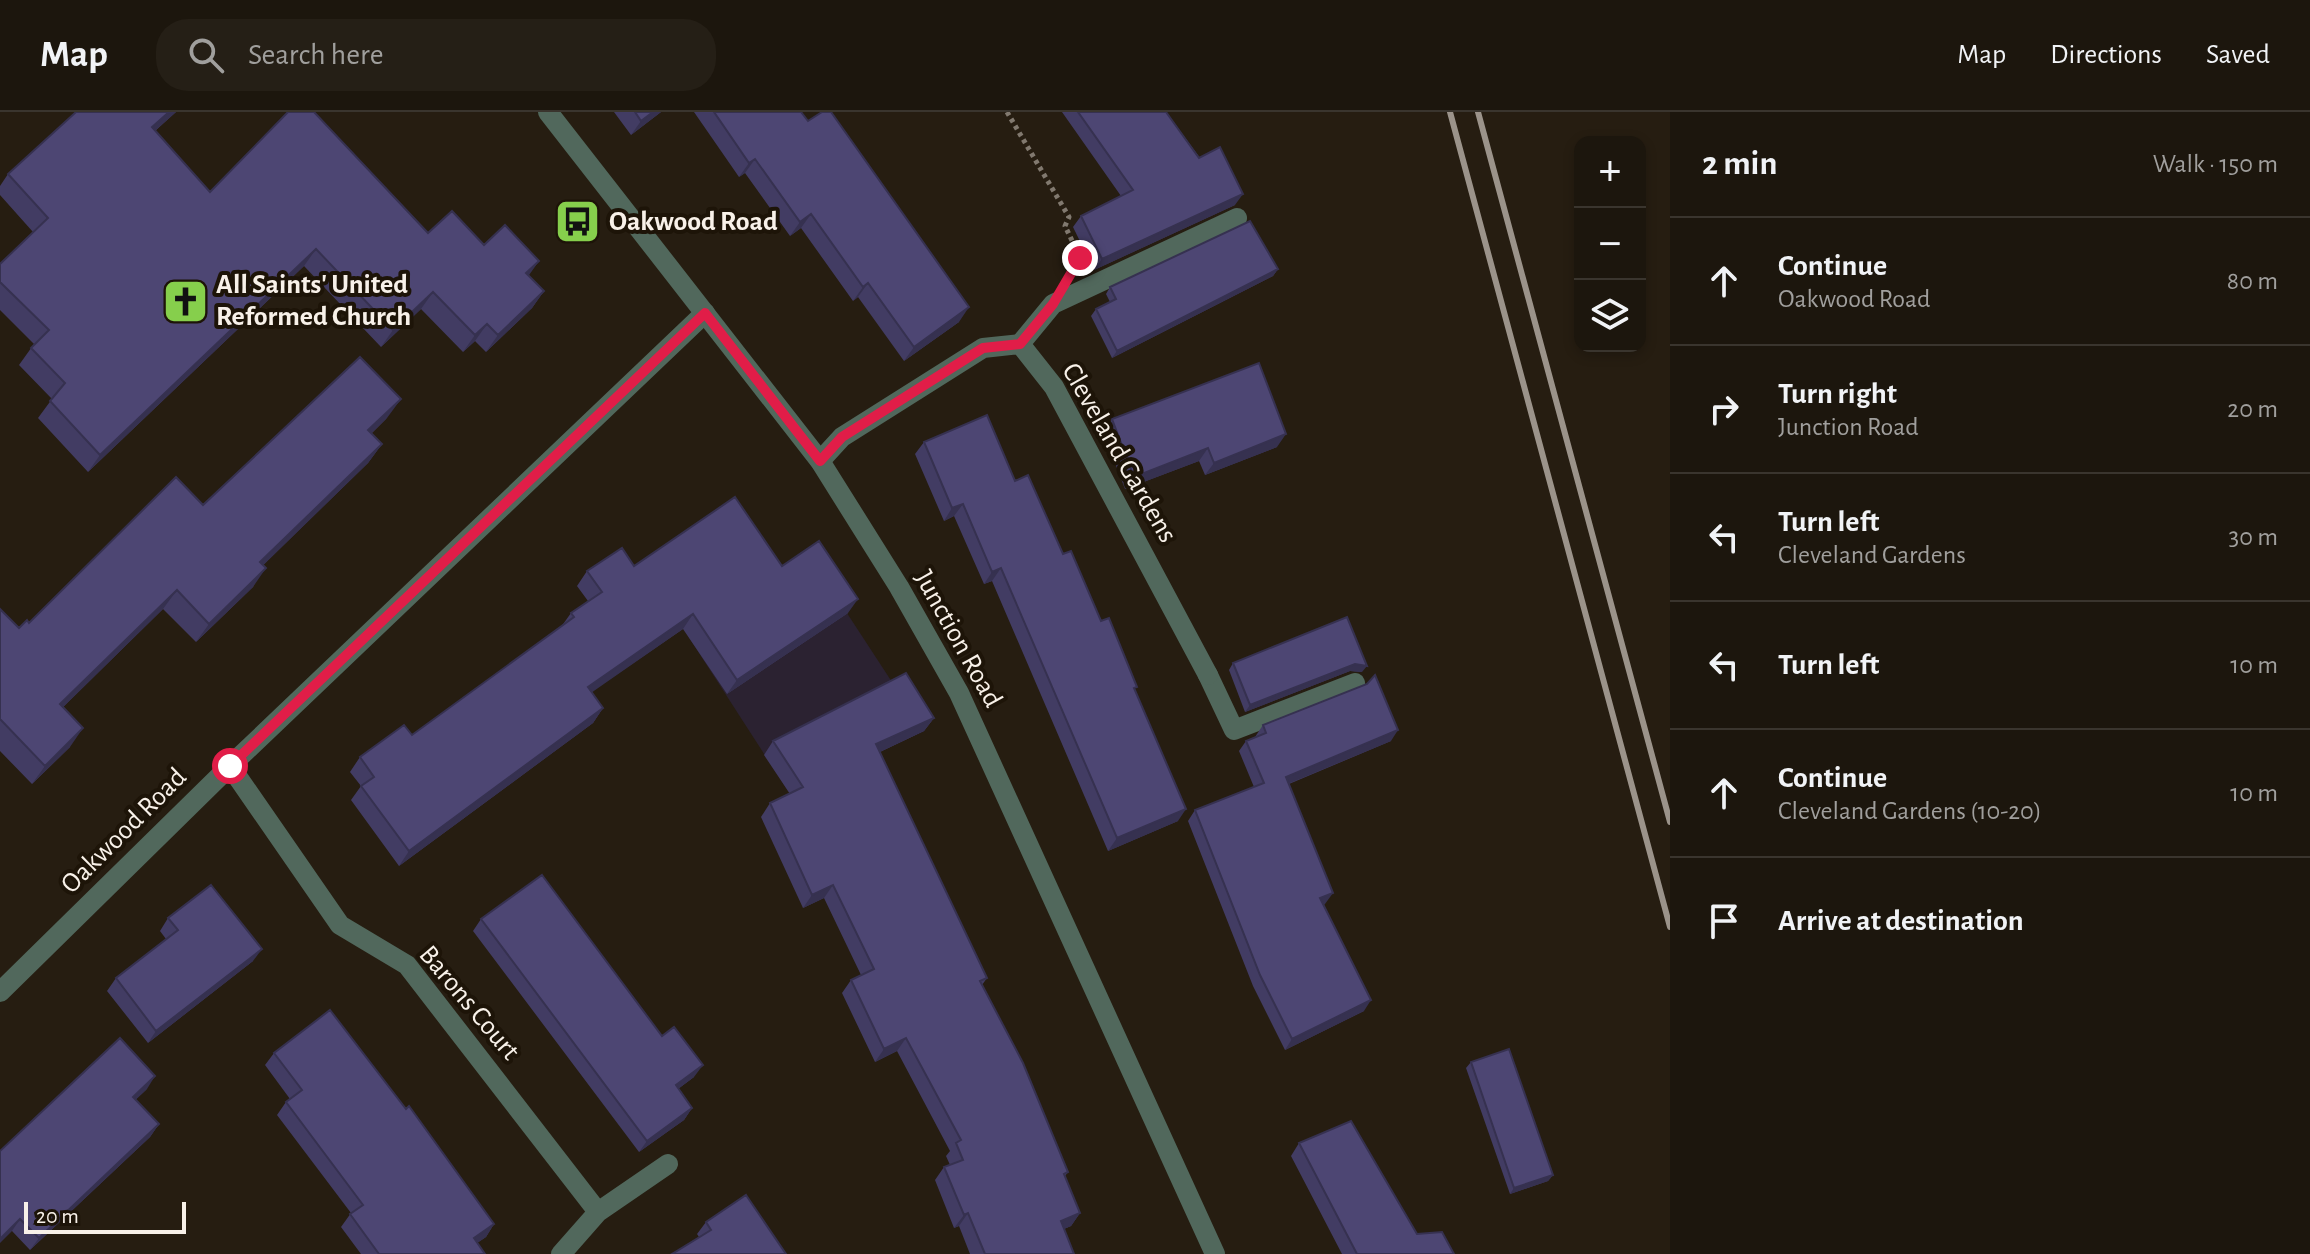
<!DOCTYPE html>
<meta charset="utf-8">
<style>
:root{--surface:#1c160d;--page:#251f16;--text:#f1f3f6;--muted:#a09f9d;--line:#3a352e}
body{margin:0;font-family:"Alegreya Sans",sans-serif;background:var(--page);color:var(--text)}
.controls{position:absolute;right:24px;top:24px;display:grid;overflow:hidden;border-radius:16px;box-shadow:0 4px 12px #0003}
.controls button{width:72px;height:72px;display:grid;place-items:center;padding:0;border:0;border-bottom:2px solid var(--line);background:var(--surface);color:var(--text);font:40px sans-serif}
.scale{position:absolute;left:24px;bottom:20px;width:162px;box-sizing:border-box;padding-left:8px;border:4px solid #f8f1e9;border-top:0;font-size:22px;line-height:28px;white-space:nowrap;color:#f8f1e9;-webkit-text-stroke:6px #1d1408;paint-order:stroke}
.stop{position:absolute;width:24px;height:24px;margin:-18px;border:6px solid #e11d48;border-radius:50%;background:#fff}
.stop.end{background:#e11d48;border-color:#fff;box-shadow:0 2px 8px #0008}
.list{margin:0;padding:0;list-style:none}
h2{display:flex;justify-content:space-between;align-items:center;height:104px;margin:0;padding:0 32px;font-size:34px}
h2 small{font-size:26px;font-weight:400;color:var(--muted)}
.list li{display:grid;grid-template-columns:52px 1fr auto;gap:24px;align-items:center;box-sizing:border-box;height:128px;padding:0 32px;border-top:2px solid var(--line)}
.list b{display:block;font-size:30px;white-space:nowrap}
.list p{margin:0;font-size:26px;white-space:nowrap;color:var(--muted)}
.list em{font-size:26px;font-style:normal;color:var(--muted)}
.icon{flex:none;width:44px;height:44px;fill:none;stroke:currentColor;stroke-width:2;stroke-linecap:round;stroke-linejoin:round}
.map{position:relative;flex:none;width:1670px;height:1142px;overflow:hidden}
header{display:flex;align-items:center;gap:48px;box-sizing:border-box;height:112px;padding:0 40px;background:var(--surface);border-bottom:2px solid var(--line)}
header strong{font-size:38px}
nav{display:flex;gap:44px;margin-inline-start:auto;font-size:28px}
.search{width:560px;height:72px;background:var(--page);display:flex;align-items:center;gap:20px;box-sizing:border-box;padding:0 28px;border-radius:32px;color:var(--muted);font-size:30px}
main{display:flex}
aside{flex:1;background:var(--surface)}
.map>svg:first-child{display:block}
.commercial{fill:#2b2231}
.lines{fill:none;stroke-linecap:round;stroke-linejoin:round}
.path{stroke:#81796f;stroke-width:5;stroke-dasharray:4 4;stroke-linecap:butt}
.service{stroke:#51685c;stroke-width:20}
.minor{stroke:#51685c;stroke-width:20}
.tertiary{stroke:#51685c;stroke-width:20}
.rail{stroke:#9b938a;stroke-width:6}
.wall{fill:#423c63}
.shaded-wall{fill:#363150}
.building{fill:#4d4673;stroke:#363150;stroke-width:2}
.route{stroke:#e11d48;stroke-width:10}
.labels{text-anchor:middle;dominant-baseline:central;stroke-width:8;stroke-linejoin:round;paint-order:stroke}
.poi-label{font-size:28px;font-weight:bold;fill:#f8f1e9;stroke:#1d1408;text-anchor:start}
.street-label{font-size:28px;fill:#f8f1e9;stroke:#1d1408}
</style>
<header>
<strong>Map</strong>
<div class="search"><svg class="icon" aria-label="search" viewBox="0 0 24 24"><circle cx="10" cy="10" r="6"/><path d="M15 15l6 6"/></svg>Search here</div>
<nav><a>Map</a><a>Directions</a><a>Saved</a></nav>
</header>
<main>
<div class="map">
<svg width="1670" height="1142" viewBox="0 0 1670 1142">
<rect width="100%" height="100%" fill="#261d11"/>
<!-- commercial -->
<path class="commercial" d="M809,443L924,619L790,682L688,524Z"/>
<g class="lines">
<!-- path -->
<path class="path" d="M1007,0L1069,105L1065,114L1077,139"/>
<!-- service -->
<path class="service" d="M1020,232L1053,192L1237,106
M1208,563L1234,618L1355,571"/>
<!-- minor -->
<path class="minor" d="M820,349L842,325L983,236L1020,232L1054,275L1208,563
M230,654L340,813L407,853L598,1100
M0,880L230,654L705,201
M561,1142L598,1100L668,1052"/>
<!-- tertiary -->
<path class="tertiary" d="M548,0L820,349L899,475L959,581L1215,1142"/>
<!-- rail -->
<path class="rail" d="M1450,0L1670,815
M1478,0L1670,710"/>
</g>
<!-- wall -->
<path class="wall" d="M76,0H176L155,19L210,80L484,133L528,164L544,179L532,196L486,240L475,229L463,240L421,197L381,235L304,154L88,360L38,306L52,287L19,253L34,232L0,198V152L33,120L0,83V74L8,62Z
M614,0H661L631,23Z
M694,0H801L959,210L904,249L858,185L853,189L801,116L790,124L745,61L739,65Z
M1062,0H1166L1235,93L1094,158L1073,115L1081,104L1121,84Z
M1278,157L1273,164L1112,246L1091,204L1096,197L1110,190L1106,182L1110,175Z
M387,306L371,322L382,332L368,351L263,453L253,475L196,530L163,497L63,595L70,635L32,672L0,639V497L19,516L29,511L203,393Z
M1112,307L1277,335L1205,363L1199,349L1125,377L1103,320Z
M924,330L1015,369L1063,442L1101,509L1134,578L1178,709L1108,739L992,469L984,472L954,404L944,409L915,342Z
M634,454H782L848,501L727,582L683,517L591,580L603,596L593,611L399,754L351,688L361,674L350,660L360,645L412,623L561,515L571,501L588,489L577,474L587,459Z
M1347,505L1362,560L1350,559L1245,600L1229,558L1233,551Z
M934,606L924,619L880,640L987,866L982,873L1068,1060L1065,1064L1080,1101L1071,1114L1064,1117L1074,1142H970L959,1114L954,1116L935,1068L944,1055L950,1053L946,1044L950,1039L897,939L875,950L842,881L851,868L861,863L824,786L803,796L761,705L770,691L790,682L764,643L773,629Z
M1263,613L1391,629L1289,672L1325,792L1323,793L1364,899L1285,938L1253,874L1188,709L1195,698L1254,675L1239,639L1246,629L1255,625Z
M168,806L253,849L148,931L107,879L116,866L166,827L160,819Z
M481,807L694,965L678,977L692,996L684,1008L639,1040L473,819Z
M274,941L494,1112L486,1125L477,1131L485,1142H361L341,1115L351,1101L277,1003L286,990L290,987L265,953Z
M1471,950L1553,1063L1548,1069L1510,1082L1466,956Z
M147,977L135,988L159,1012L150,1025L30,1138L12,1119L0,1039Z
M1299,1031L1417,1122L1454,1142H1342L1291,1044Z
M706,1110L786,1142L699,1125L697,1122Z"/>
<!-- shaded-wall -->
<path class="shaded-wall" d="M169,0H176L140,32L152,15Z
M653,0H661L631,23L641,9Z
M755,47L745,61L739,65L749,51Z
M1243,82L1235,93L1094,158L1102,147Z
M811,102L801,116L790,124L800,110Z
M316,137L304,154L88,360L100,343Z
M539,149L527,166L526,161Z
M1278,157L1273,164L1112,246L1117,239Z
M868,171L858,185L853,189L863,175Z
M544,179L532,196L486,240L498,223Z
M433,180L421,197L381,235L393,218Z
M969,195L959,210L904,249L914,235Z
M487,212L475,229L463,240L475,223Z
M401,287L387,306L355,337L368,318Z
M1286,322L1277,335L1205,363L1214,351Z
M382,332L368,351L247,469L260,450Z
M1208,336L1199,349L1125,377L1134,365Z
M963,392L954,404L944,409L952,396Z
M266,456L253,475L196,530L209,512Z
M1001,456L992,469L984,472L992,460Z
M177,478L163,497L47,611L60,592Z
M858,487L848,501L727,582L737,568Z
M693,502L683,517L578,590L588,575Z
M1355,552L1367,554L1362,560L1350,559L1245,600L1250,593Z
M603,596L593,611L399,754L409,739Z
M934,606L924,619L867,646L876,632Z
M83,616L70,635L32,672L45,654Z
M1398,618L1391,629L1278,676L1286,665Z
M1186,697L1178,709L1108,739L1117,726Z
M833,773L824,786L803,796L812,783Z
M1333,781L1325,792L1313,797L1320,786Z
M262,837L253,849L148,931L156,919Z
M1371,888L1364,899L1285,938L1292,927Z
M906,926L897,939L875,950L884,937Z
M703,953L694,965L667,985L676,973Z
M155,964L147,977L125,998L133,985Z
M692,996L684,1008L639,1040L647,1029Z
M159,1012L150,1025L30,1138L39,1126Z
M1553,1063L1548,1069L1510,1082L1514,1076Z
M968,1101L959,1114L954,1116L964,1103Z
M1080,1101L1071,1114L1052,1122L1061,1109Z
M20,1107L12,1119L0,1131V1127Z
M494,1112L486,1125L465,1139L474,1126Z"/>
<!-- building -->
<path class="building" d="M76,0H169L152,15L210,80L288,0H314L428,121L452,99L484,133L505,113L539,149L526,161L544,179L498,223L487,212L475,223L433,180L393,218L316,137L100,343L50,289L65,271L31,236L49,218L0,170V152L48,106L8,62Z
M635,0H653L641,9Z
M714,0H801L808,9L822,0H831L969,195L914,235L868,171L863,175L811,102L800,110L755,47L749,51Z
M1078,0H1166L1199,46L1220,35L1243,82L1102,147L1081,104L1133,78Z
M1250,109L1278,157L1117,239L1096,197L1116,187L1110,175Z
M360,245L401,287L368,318L382,332L260,450L266,456L209,512L177,478L60,592L83,616L45,654L0,607V497L19,516L27,508L29,511L176,365L203,393Z
M1259,251L1286,322L1214,351L1208,336L1134,365L1112,307Z
M987,303L1015,369L1028,363L1063,442L1071,439L1101,509L1109,506L1137,575L1134,576L1186,697L1117,726L1001,456L992,460L963,392L952,396L924,330Z
M735,385L782,454L819,429L858,487L737,568L693,502L588,575L603,596L409,739L361,674L374,665L360,645L404,613L412,623L574,505L571,501L602,480L587,459L622,436L634,454Z
M1347,505L1367,554L1355,552L1250,593L1233,551Z
M906,561L934,606L876,632L987,866L980,869L1023,951L1068,1060L1064,1062L1080,1101L1061,1109L1074,1142H985L968,1101L964,1103L944,1055L963,1048L956,1031L961,1028L906,926L884,937L851,868L874,857L833,773L812,783L770,691L803,675L773,629Z
M1375,563L1398,618L1286,665L1333,781L1320,786L1371,888L1292,927L1260,863L1195,698L1264,671L1246,629L1266,621L1263,613L1367,572Z
M542,763L662,924L674,915L703,953L676,973L692,996L647,1029L481,807Z
M211,773L262,837L156,919L116,866L178,818L168,806Z
M330,898L406,997L409,994L494,1112L474,1126L485,1142H379L350,1102L363,1093L286,990L302,978L274,941Z
M120,926L155,964L133,985L159,1012L39,1126L20,1107L0,1127V1039Z
M1509,937L1553,1063L1514,1076L1471,950Z
M1351,1009L1417,1122L1442,1120L1454,1142H1357L1299,1031Z
M746,1083L786,1142H672L711,1118L706,1110Z"/>
<g class="lines">
<!-- route -->
<path class="route" d="M230,654L705,201L820,349L842,325L983,236L1020,232L1053,192L1080,146"/>
</g>
<!-- icons -->
<defs>
<symbol id="bus-square" viewBox="-11 -11 22 22"><rect x="-9" y="-9" width="18" height="18" rx="4" fill="#86cf4c" stroke="#1d1408"/><path d="M-5-6H5V4H4V6H2V4H-2V6H-4V4H-5ZM-3.5-4V0h7V-4ZM-3.5 1.2v1.5H-2V1.2ZM2 1.2v1.5H3.5V1.2Z" fill="#111"/></symbol>
<symbol id="church-square" viewBox="-11 -11 22 22"><rect x="-9" y="-9" width="18" height="18" rx="4" fill="#86cf4c" stroke="#1d1408"/><path d="M-1.2-6h2.4v3.5h3.3v2.4h-3.3V6h-2.4V-.1h-3.3v-2.4h3.3Z" fill="#111"/></symbol>
</defs>
<g fill-rule="evenodd">
<use href="#bus-square" x="552" y="84" width="51" height="51"/>
<use href="#church-square" x="160" y="164" width="51" height="51"/>
</g>
<g class="labels">
<!-- poi labels -->
<g class="poi-label">
<text x="609" y="110">Oakwood Road</text>
<text x="216" y="173">All Saints' United<tspan x="216" dy="32">Reformed Church</tspan></text>
</g>
<!-- street labels -->
<g class="street-label">
<text transform="translate(1119 341) rotate(60)">Cleveland Gardens</text>
<text transform="translate(958 527) rotate(61)">Junction Road</text>
<text transform="translate(124 719) rotate(-45)">Oakwood Road</text>
<text transform="translate(469 891) rotate(50)">Barons Court</text>
</g>
</g>
</svg>
<div class="controls">
<button>+</button>
<button>−</button>
<button><svg class="icon" aria-label="layers" viewBox="0 0 24 24"><path d="M12 4l9 5-9 5-9-5zM3 14l9 5 9-5"/></svg></button>
</div>
<div class="scale">20 m</div>
<div class="stop" style="left:230px;top:654px"></div>
<div class="stop end" style="left:1080px;top:146px"></div>
</div>
<aside>
<h2>2 min<small>Walk · 150 m</small></h2>
<ul class="list">
<li><svg class="icon" aria-label="ahead" viewBox="0 0 24 24"><path d="M12 20V5M6 11l6-6 6 6"/></svg><div><b>Continue</b><p>Oakwood Road</p></div><em>80 m</em></li>
<li><svg class="icon" aria-label="right" viewBox="0 0 24 24"><path d="M7 20v-9h11M14 6l5 5-5 5"/></svg><div><b>Turn right</b><p>Junction Road</p></div><em>20 m</em></li>
<li><svg class="icon" aria-label="left" viewBox="0 0 24 24"><path d="M17 20v-9H6M10 6l-5 5 5 5"/></svg><div><b>Turn left</b><p>Cleveland Gardens</p></div><em>30 m</em></li>
<li><svg class="icon" aria-label="left" viewBox="0 0 24 24"><path d="M17 20v-9H6M10 6l-5 5 5 5"/></svg><div><b>Turn left</b></div><em>10 m</em></li>
<li><svg class="icon" aria-label="ahead" viewBox="0 0 24 24"><path d="M12 20V5M6 11l6-6 6 6"/></svg><div><b>Continue</b><p>Cleveland Gardens (10-20)</p></div><em>10 m</em></li>
<li><svg class="icon" aria-label="arrive" viewBox="0 0 24 24"><path d="M6 21V4h12l-3 4 3 4H6"/></svg><div><b>Arrive at destination</b></div></li>
</ul>
</aside>
</main>
